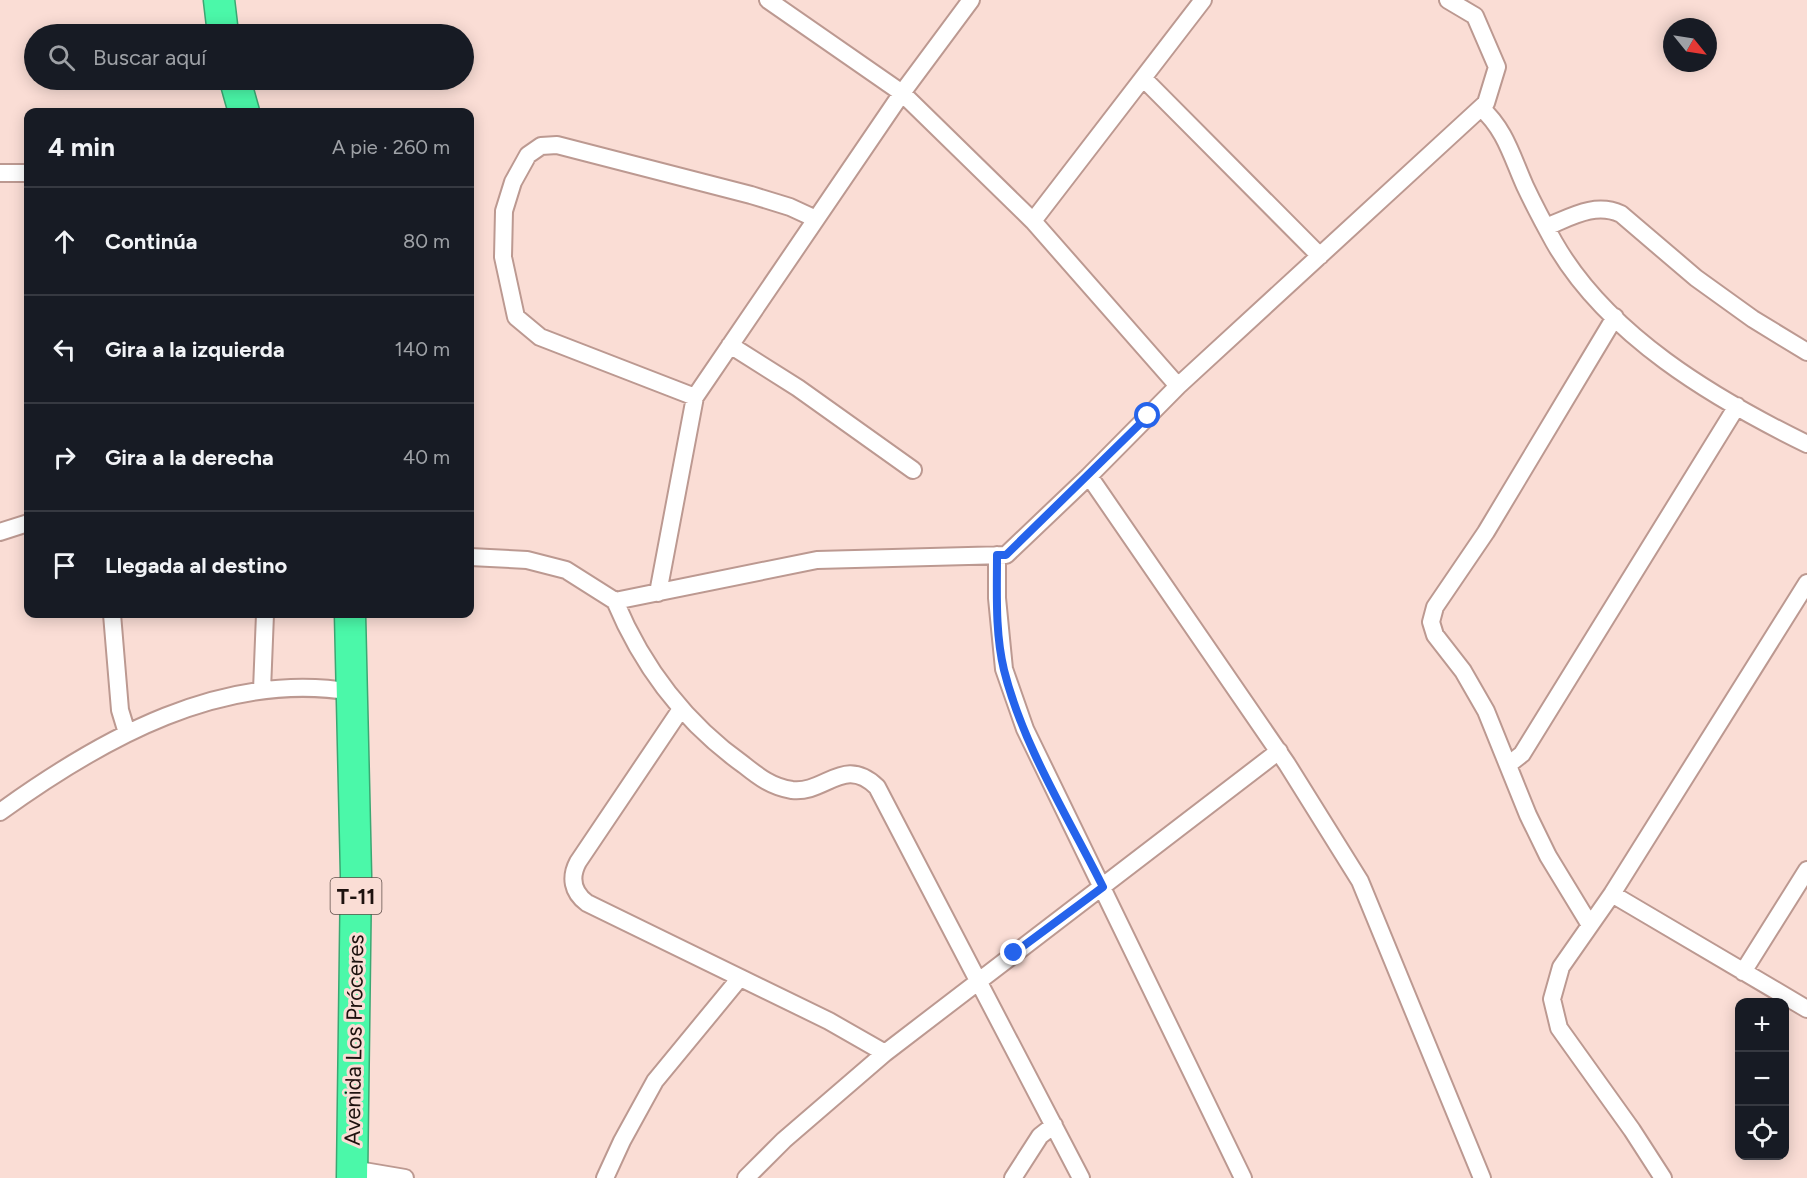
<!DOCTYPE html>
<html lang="es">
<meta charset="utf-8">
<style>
:root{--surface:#171b24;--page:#242831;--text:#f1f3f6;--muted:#9ea1a6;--line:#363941}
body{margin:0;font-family:Figtree,sans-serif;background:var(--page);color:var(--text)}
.controls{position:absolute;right:18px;bottom:18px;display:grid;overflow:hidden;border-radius:12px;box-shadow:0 3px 15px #0003}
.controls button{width:54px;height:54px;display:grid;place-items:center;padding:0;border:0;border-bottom:2px solid var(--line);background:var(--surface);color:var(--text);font:30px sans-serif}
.compass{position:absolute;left:1663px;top:18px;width:54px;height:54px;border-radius:50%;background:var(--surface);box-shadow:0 3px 15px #0003;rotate:120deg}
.stop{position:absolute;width:18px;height:18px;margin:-14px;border:4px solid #2563eb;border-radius:50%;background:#fff}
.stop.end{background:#2563eb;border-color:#fff;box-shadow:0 2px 6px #0008}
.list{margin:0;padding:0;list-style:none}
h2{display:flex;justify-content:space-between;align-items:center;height:78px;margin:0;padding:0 24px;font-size:26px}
h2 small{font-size:20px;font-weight:400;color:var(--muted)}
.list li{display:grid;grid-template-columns:39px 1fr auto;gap:18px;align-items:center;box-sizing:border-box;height:108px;padding:0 24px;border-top:2px solid var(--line)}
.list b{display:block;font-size:22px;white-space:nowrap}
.list em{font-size:20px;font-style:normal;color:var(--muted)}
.icon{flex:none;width:33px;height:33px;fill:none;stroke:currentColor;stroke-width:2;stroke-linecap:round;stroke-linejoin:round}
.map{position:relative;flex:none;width:1807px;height:1178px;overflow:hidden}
.search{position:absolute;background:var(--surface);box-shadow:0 3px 15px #0003;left:24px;top:24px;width:450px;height:66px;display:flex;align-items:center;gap:15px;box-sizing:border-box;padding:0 21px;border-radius:33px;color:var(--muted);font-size:22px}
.panel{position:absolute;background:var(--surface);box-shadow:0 3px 15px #0003;left:24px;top:108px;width:450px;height:510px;border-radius:12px}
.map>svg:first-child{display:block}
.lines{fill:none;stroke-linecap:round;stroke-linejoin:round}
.street-casing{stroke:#bc9991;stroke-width:20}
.highway-casing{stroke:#3ba873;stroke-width:33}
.street{stroke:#fff;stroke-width:16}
.highway{stroke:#4bf8a9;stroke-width:30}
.route{stroke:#2563eb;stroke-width:8}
.labels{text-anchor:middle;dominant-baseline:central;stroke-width:6;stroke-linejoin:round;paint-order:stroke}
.shield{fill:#faddd5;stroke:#604f4a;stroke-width:1.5}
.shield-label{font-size:21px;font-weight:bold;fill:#1e120f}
.street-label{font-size:22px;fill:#1e120f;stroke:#faddd5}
</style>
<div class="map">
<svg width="1807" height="1178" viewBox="0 0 1807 1178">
<rect width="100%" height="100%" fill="#faddd5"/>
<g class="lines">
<defs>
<path id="street" d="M768,0L902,93L1033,221L1178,386L1089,476L1287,764L1360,881L1482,1178
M1143,78L1320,256
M1481,108C1505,129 1512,157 1525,186C1534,205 1544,224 1554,242C1607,335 1713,398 1807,444
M0,173H28
M1033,221L1203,0
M1546,227C1571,217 1595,202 1621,214L1696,278L1753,319L1807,352
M730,345L798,388L913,470
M1178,386L1486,103L1497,67L1475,16L1448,0
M695,397L540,337L516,317L503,257L504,211L513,182L528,155L541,146L557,145L751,195L790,207L816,219
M0,532L28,523
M997,555V598L1004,669L1025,729L1243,1178
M470,557L527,560L566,570L615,601L817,560L1006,555L1089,476
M658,593L695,397L902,93L971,0
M615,601C643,668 685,723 744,765C759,777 772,787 792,790C825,794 844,755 877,787L1081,1178
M112,614L120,710L127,733
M262,690L265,614
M681,709L578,862C570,877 572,892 587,903L829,1021L885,1053
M1508,765L1522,754L1737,406
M0,812C101,739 223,670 352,692
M1612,894L1807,1009
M1590,925L1548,856L1528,815L1486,711L1463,671L1435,635L1431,622L1435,607L1486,532L1615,317
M1743,972L1807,870
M352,1169L405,1178
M605,1178L622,1141L655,1081L739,979
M746,1178L784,1140L885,1053L1279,751
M1013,1178L1040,1136L1054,1125
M1663,1178L1632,1130L1559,1028L1552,999L1561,967L1612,894L1807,583"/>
<path id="highway" d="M219,0L223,34
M235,80L244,112
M350,614L356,875L352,1178"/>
</defs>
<!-- street casing -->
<use href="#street" class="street-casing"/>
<!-- highway casing -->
<use href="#highway" class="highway-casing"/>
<!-- street -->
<use href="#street" class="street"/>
<!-- highway -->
<use href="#highway" class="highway"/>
</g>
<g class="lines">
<!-- route -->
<path class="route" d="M1014,953L1103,887C1068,817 1023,746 1004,670C995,633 997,593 997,555H1006L1148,416"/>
</g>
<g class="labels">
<!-- shield labels -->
<rect class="shield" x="330.5" y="878" width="51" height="36" rx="4.5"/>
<g class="shield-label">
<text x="356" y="896">T-11</text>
</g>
<!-- street labels -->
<g class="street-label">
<text transform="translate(354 1040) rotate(-89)">Avenida Los Próceres</text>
</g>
</g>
</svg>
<div class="controls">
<button>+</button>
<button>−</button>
<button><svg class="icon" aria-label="locate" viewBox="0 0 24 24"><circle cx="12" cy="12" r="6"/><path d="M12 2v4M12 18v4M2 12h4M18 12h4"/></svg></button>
</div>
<svg class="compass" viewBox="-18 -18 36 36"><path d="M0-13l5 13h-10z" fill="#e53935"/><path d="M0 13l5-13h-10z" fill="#9ea1a6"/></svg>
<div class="stop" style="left:1148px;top:416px"></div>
<div class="stop end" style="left:1014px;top:953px"></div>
<div class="search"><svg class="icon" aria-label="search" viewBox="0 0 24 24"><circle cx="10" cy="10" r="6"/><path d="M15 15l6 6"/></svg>Buscar aquí</div>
<section class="panel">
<h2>4 min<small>A pie · 260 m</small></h2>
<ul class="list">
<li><svg class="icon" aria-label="ahead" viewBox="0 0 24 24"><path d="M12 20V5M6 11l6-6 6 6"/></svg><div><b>Continúa</b></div><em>80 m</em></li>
<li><svg class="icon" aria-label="left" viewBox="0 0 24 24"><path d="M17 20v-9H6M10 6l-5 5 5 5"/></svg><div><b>Gira a la izquierda</b></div><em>140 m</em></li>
<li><svg class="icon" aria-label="right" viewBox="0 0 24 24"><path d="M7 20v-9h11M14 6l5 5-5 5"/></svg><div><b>Gira a la derecha</b></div><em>40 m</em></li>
<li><svg class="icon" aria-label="arrive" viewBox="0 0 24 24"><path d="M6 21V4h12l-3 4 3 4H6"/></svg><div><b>Llegada al destino</b></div></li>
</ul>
</section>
</div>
